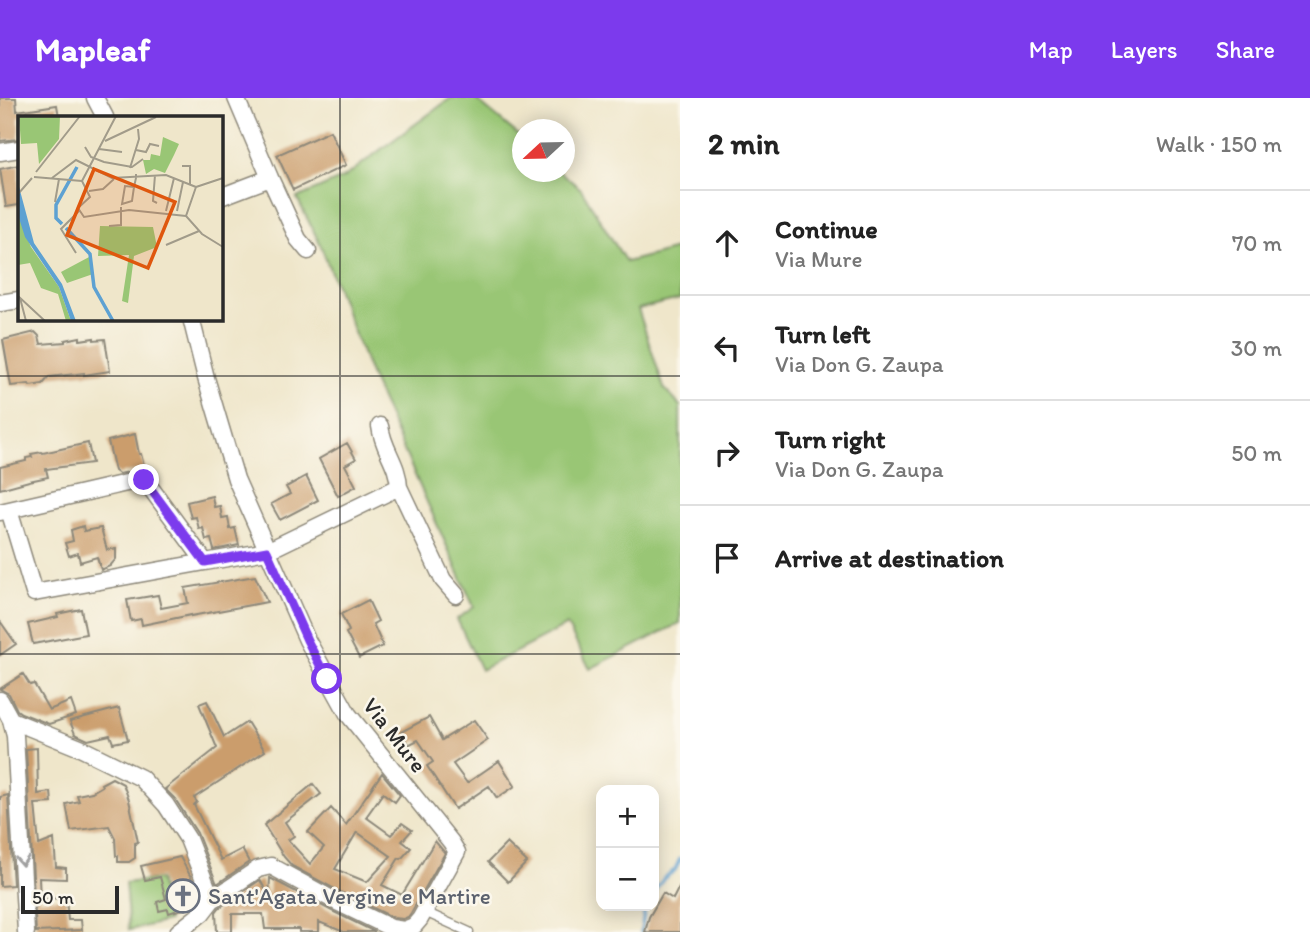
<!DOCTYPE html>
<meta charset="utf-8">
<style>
:root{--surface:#fff;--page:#f6f6f6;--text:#222;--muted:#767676;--line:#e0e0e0;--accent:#7c3aed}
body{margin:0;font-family:Itim,sans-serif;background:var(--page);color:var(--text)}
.controls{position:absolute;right:21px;bottom:21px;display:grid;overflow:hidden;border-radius:14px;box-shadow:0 4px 18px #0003}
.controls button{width:63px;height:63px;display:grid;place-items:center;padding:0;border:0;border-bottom:2px solid var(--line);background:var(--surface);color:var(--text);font:35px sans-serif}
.compass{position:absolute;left:512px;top:21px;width:63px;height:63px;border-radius:50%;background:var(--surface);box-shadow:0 4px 18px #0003;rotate:248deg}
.scale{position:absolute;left:21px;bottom:18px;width:98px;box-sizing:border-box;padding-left:7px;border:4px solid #2b2b2b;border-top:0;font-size:19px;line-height:24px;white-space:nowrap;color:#2b2b2b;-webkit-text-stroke:5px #fbf7ec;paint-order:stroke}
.stop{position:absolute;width:21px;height:21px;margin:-16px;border:5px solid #7c3aed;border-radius:50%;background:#fff}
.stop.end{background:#7c3aed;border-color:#fff;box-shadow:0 2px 7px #0008}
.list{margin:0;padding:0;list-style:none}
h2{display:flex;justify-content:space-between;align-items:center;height:91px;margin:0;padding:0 28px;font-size:30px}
h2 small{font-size:23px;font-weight:400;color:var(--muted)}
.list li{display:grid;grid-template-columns:46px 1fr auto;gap:21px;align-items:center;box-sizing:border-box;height:105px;padding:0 28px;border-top:2px solid var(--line)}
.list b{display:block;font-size:26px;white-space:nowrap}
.list p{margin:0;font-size:23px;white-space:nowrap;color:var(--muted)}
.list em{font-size:23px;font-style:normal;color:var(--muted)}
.icon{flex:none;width:38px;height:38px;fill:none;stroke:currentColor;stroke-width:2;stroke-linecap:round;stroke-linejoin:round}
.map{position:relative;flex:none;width:680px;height:834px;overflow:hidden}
header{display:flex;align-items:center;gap:42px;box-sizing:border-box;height:98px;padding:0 35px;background:var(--accent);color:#fff}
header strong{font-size:33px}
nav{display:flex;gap:38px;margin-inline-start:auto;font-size:24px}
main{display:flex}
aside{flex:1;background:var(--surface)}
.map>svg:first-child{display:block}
.green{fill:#99c675;stroke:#627850;stroke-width:2}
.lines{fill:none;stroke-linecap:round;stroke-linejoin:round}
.stream{stroke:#5da1d2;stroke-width:3.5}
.building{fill:#cb9d6c;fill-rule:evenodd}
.service-casing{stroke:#8d887a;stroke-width:11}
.minor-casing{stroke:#8d887a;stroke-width:19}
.service{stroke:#fff;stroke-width:8}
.minor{stroke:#fff;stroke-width:16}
.oneway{stroke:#a0a0a0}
.route{stroke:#7c3aed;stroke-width:9}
.grid{fill:none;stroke:#2b2b2b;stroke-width:2;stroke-opacity:0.55}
.labels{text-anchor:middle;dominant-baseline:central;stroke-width:5;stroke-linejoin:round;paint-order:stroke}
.street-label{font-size:23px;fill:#2b2b2b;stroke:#fbf7ec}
.worship-label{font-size:23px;fill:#5b616d;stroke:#fbf7ec;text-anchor:start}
.inset-river{fill:none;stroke:#5da1d2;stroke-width:3.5}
.inset-road{fill:none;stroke:#a19b8a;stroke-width:2}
.view{fill:#df570e;fill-opacity:0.15;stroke:#df570e;stroke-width:3.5}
.inset-edge{fill:none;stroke:#2b2b2b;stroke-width:3.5}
</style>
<header>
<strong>Mapleaf</strong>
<nav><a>Map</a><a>Layers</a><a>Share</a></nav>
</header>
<main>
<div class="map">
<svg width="680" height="834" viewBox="0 0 680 834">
<rect width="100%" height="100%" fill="#fbf7ec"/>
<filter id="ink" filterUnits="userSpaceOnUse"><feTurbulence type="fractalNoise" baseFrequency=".0143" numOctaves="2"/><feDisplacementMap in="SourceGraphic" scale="14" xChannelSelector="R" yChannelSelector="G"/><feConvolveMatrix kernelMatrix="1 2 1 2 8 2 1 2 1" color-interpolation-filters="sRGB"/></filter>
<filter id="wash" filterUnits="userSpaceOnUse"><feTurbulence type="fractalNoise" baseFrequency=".00686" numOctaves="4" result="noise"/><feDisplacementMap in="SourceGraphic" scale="28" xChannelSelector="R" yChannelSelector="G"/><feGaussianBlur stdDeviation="1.57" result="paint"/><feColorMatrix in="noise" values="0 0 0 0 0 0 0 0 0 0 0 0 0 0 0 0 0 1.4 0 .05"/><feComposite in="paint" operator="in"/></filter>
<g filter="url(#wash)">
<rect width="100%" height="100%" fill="#efe6ca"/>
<!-- green -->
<path class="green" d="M451,0H474L522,40V74H560L581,91L626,164L680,150V201L638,211L664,290L680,308V525L590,571L567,527L481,572L457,521L474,509L372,281L320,146L297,100L345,79L384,49Z
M159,781L168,823L129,832L125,785Z"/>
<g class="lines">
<!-- stream -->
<path class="stream" d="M654,794L664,780L675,772L680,761
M641,834L645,808"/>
</g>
<g id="blocks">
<!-- building -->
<path class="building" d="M0,0H16L17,13L57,7L59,19H19V41L0,43Z
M330,33L346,67L293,92L277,57Z
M19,67V107L6,109L0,71Z
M35,234L39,238L41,246L65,244V242L80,239V242L94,240V242L105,241L110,273L84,277V275L49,279L43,286L30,288L29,286L11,288L3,242Z
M135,336L139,356H141L145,371L119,376L115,373L108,343Z
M88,345L92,365L46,371L48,379L29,383L0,391V369L26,363V360L32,359L31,356L42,354L43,355Z
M347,345L356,361L345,367L356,388L338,398L319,361Z
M306,378L318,402L280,422L271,406L290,396L286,389Z
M212,398L214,409L220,408L222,420L228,419L230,431L235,430L239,447L214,452L211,441L206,442L203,430L199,431L196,419L191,420L187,404Z
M83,428L84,433L101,430L107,452L116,450V461L110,468L101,472L97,459L80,464L78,455L69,458L65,445L73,443L71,432Z
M255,478L267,504L191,518V517L142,527L141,521L131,523L127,502L158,497L161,510L188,505L185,490Z
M368,502L378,523L373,526L383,548L359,560L346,535L349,533L341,516Z
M81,511L86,536L33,546L28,526L58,519L57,516Z
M0,523L16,546L0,557Z
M23,576L30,587L34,586L49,612L71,603L76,617L49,626L21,615L17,612L9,596L0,591Z
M207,603L224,639L247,624L265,653L194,700L197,704L194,707L221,762L242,751L249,764L217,786L197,735L175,701L165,691L217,650L199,606Z
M119,610L128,642L113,645L110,637L88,642L75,636L70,623Z
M429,619L442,642L474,622L488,642L453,666L467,685L499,663L515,688L497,700L489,688L455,711L427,668L433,664L418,642L408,647L401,634Z
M37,650L38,696L51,694L52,705L35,706L39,747L54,741L56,769L66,770V781L39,780L40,801L66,800L68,822H81L82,832L36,834L26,651Z
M382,675L400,697L395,704L383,695L366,719L391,737L402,725L412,732L402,743L411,750L401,761L399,760L382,787L402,797L435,743L445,755L411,815L408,819L403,821L394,820L342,795L292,768L284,759L264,727L313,686L321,696L285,724L294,738L288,742L310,766L324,749L308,734L331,710L346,727ZM357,734L391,758L367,784L335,771Z
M112,680L123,686L129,702L138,744L135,745V760L129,764H118V758H116L115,740L109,728L71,733L66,706L79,703L77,697L92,694L102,688L101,686Z
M8,697L13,787L0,788V699Z
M507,745L527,764L508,784L488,764Z
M180,759L192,781L197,804L193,809L175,813L169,815L168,811L159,813L157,804L166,801L160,779L145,782L141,768Z
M270,780L332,813L375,834H344L319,824V834H299V831H265L263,816H232V834H217L216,814L219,810L260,782L269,798Z
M680,787V834H645L649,819L663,795L673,801Z"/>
</g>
</g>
<g filter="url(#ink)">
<use href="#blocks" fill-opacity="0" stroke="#8d887a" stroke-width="2"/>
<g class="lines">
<defs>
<path id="service" d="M425,814L469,834"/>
<path id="minor" d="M95,0L105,19
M236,0L270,80
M0,54L19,51
M220,99L270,80L298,141L308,153
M0,205L19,202
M380,328C383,352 398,365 399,389
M0,414L9,412L144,381L205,464L34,495L9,412
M205,464L267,453L399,389L443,482L456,497
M0,602L11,622L15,638L26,834
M11,622L80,650L141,680L166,707L188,741L212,802
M178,834L202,815L212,802L258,771L271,768L337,804L391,830L404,832L414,828L420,821L457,754L451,744L348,616L307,542L236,381L206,280L191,220"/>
</defs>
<!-- service casing -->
<use href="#service" class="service-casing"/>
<!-- minor casing -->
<use href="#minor" class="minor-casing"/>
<!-- service -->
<use href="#service" class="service"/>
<!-- minor -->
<use href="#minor" class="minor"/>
</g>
<!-- one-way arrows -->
<defs><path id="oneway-chevron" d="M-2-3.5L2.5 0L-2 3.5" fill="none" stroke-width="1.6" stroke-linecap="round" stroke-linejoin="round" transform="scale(1.75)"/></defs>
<use class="oneway" href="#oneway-chevron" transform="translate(22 763) rotate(87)"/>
</g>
<g class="lines" filter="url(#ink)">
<!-- route -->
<path class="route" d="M144,382L205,464L267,453L307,542L327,581"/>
</g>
<!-- grid -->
<path class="grid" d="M340,0V834M0,278H680M0,556H680"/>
<!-- icons -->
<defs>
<symbol id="church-ring" viewBox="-11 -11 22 22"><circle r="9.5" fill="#fbf7ec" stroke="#6b7280" stroke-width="1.5"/><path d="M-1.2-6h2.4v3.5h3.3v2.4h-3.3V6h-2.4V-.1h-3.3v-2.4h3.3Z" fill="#6b7280"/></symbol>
</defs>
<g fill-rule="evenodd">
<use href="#church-ring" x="164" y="779" width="38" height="38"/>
</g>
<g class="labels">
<!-- street labels -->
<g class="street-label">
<text transform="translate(395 637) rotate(52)">Via Mure</text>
</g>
<!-- worship labels -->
<g class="worship-label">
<text x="208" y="798">Sant'Agata Vergine e Martire</text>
</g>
</g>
<!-- overview -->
<g transform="translate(18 18)">
<rect width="205" height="205" fill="#efe6ca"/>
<path d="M1,0H42L41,23L21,48L19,27L3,28ZM145,21L161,28L156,39L147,57L136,53L128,58L125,44H132L133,38L142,40ZM0,99L13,131L41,171L53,205H48L40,178L23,172L12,147L0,149ZM82,110L135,111L139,131L116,140L110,187L104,185L111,139L80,140ZM73,140L75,158L49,167L43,156Z" fill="#99c675"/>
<path d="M0,67L16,127L44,168L58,205H53L41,171L7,121L0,99Z" fill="#5da1d2"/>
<path class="inset-river" d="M44,108L38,102V89L59,51M48,112L72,138L76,171L95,205"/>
<path class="inset-road" d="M87,25L138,1M67,31L73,41L86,46L114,51L125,43M81,33L104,36M118,34L128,36L132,28L141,30M164,50H172V69M112,52L121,23L120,13M18,56L62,0M137,59L135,85L139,87M16,61L64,65M34,62L58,44L94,62L148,59L178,71M64,65L72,81L60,92L66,101L111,94L168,100M64,65L98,0M116,71L107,70L104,88L114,85L116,71L118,62V58M178,71L168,100L184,118L205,131M178,71L205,62M71,75L85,73L96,63M0,78L14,62M37,86L41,63M148,95L156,62M159,95L165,66M91,110L103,109V91M148,129L181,115M58,137L43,113L61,95M0,180L27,205M2,182L8,205"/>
<path class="view" d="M76,53L157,86L130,152L49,119Z"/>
<rect width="205" height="205" class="inset-edge"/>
</g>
</svg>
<div class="controls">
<button>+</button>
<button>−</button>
</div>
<svg class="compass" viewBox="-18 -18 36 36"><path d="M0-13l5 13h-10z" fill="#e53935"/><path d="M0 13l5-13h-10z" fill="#767676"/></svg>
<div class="scale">50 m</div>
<div class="stop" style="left:327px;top:581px"></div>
<div class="stop end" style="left:144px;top:382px"></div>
</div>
<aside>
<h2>2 min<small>Walk · 150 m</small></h2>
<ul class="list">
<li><svg class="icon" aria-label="ahead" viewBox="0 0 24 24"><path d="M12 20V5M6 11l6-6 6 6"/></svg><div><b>Continue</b><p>Via Mure</p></div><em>70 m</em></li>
<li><svg class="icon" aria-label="left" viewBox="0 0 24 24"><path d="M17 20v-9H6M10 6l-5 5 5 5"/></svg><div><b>Turn left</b><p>Via Don G. Zaupa</p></div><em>30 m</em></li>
<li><svg class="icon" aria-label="right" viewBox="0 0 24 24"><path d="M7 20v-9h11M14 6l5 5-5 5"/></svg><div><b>Turn right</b><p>Via Don G. Zaupa</p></div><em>50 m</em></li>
<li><svg class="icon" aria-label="arrive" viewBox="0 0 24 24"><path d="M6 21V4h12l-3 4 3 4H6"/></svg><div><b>Arrive at destination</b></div></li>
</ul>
</aside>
</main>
